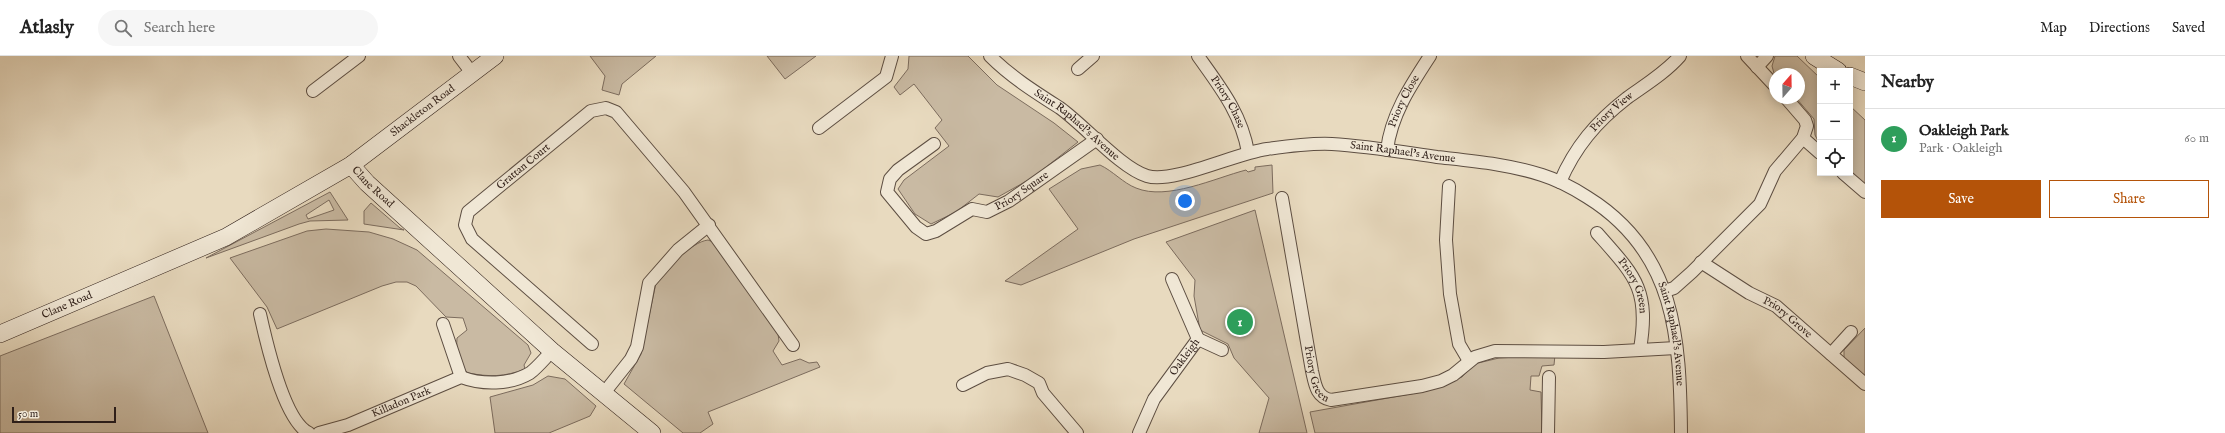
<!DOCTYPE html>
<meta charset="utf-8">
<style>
:root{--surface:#fff;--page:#f6f6f6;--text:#222;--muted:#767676;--line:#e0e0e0;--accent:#b45309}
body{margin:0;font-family:"IM FELL English",serif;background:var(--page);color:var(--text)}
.controls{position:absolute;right:12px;top:12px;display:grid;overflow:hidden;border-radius:0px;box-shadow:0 2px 10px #0003}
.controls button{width:36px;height:36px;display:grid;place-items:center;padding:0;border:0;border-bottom:1px solid var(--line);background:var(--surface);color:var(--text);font:20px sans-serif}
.compass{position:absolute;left:1769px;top:12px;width:36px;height:36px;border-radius:50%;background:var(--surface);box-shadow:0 2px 10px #0003;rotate:20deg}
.scale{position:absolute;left:12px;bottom:10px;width:104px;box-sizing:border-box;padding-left:4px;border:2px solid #2f1f19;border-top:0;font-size:11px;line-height:14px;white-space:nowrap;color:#2f1f19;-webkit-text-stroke:3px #f0e7d5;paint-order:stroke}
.you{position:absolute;left:1185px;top:145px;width:14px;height:14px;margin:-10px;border:3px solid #fff;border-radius:50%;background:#1a73e8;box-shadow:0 0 0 6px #1a73e833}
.badge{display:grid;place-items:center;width:26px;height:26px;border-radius:50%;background:var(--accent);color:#fff;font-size:13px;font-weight:700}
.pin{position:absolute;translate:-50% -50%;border:2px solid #fff;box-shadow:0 1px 4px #0006}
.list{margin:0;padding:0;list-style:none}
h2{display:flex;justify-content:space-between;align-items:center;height:52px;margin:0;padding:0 16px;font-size:17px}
h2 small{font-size:13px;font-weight:400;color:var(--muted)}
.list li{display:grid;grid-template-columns:26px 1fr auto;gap:12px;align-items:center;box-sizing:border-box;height:60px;padding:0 16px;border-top:1px solid var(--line)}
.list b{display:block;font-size:15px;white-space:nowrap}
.list p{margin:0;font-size:13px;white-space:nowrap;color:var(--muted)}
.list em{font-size:13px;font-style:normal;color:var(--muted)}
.actions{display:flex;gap:8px;padding:12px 16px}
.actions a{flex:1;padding:9px 0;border:1px solid var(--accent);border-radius:0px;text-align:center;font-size:14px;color:var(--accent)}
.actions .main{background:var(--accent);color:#fff}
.icon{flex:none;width:22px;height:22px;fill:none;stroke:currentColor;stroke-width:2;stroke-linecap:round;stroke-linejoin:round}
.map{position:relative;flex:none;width:1865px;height:377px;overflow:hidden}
header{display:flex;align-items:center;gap:24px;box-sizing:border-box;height:56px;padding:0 20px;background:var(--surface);border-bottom:1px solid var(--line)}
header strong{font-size:19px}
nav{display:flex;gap:22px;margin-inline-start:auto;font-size:14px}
.search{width:280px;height:36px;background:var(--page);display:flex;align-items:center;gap:10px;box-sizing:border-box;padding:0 14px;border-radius:22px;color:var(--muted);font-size:15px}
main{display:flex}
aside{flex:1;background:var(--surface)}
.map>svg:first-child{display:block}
.green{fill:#c9baa3;stroke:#7c6c5e;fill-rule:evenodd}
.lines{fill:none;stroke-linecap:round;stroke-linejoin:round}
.street-casing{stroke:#5d4e42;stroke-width:14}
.secondary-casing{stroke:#2f1f19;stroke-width:18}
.street{stroke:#f0e7d5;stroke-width:12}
.secondary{stroke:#f0e7d5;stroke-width:17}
.labels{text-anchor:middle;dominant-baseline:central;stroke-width:3;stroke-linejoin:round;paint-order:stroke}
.street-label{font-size:11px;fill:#2f1f19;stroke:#f0e7d5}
</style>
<header>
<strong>Atlasly</strong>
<div class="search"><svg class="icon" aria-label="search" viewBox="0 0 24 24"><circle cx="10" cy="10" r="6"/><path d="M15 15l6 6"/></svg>Search here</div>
<nav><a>Map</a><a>Directions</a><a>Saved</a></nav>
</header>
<main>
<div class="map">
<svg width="1865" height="377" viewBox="0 0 1865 377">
<rect width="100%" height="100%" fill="#e8dabf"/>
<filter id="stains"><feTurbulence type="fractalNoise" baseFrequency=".005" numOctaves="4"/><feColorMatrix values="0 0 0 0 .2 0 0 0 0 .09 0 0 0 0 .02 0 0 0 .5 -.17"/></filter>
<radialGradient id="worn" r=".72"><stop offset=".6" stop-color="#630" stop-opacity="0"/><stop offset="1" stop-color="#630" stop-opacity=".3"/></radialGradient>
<!-- green -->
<path class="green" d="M590,0H656L622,28L619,39L602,34L605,20Z
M767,0H816L785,23Z
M909,0H968L997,29L1054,67L1078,86L1032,122L998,141L979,138L956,156L931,168L915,158L898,133L904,124L949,90L935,72L942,64L914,28L900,39L894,31L908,13Z
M1775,0H1797L1820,22V89L1815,79L1814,63L1796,42H1799V18H1775V21L1772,10Z
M1850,50L1865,64V129L1850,115Z
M1100,109C1113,115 1123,127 1136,132C1167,145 1215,122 1246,114L1248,116L1255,114V111L1272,109L1273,137L1134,183L1021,229L1005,225L1078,173L1049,133L1081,113Z
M330,136L348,164L310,165L299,168L206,202ZM329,144L334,154L308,163L306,159Z
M371,147L400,172L404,174L364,168V155Z
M1255,154L1307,377H1259L1269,342L1234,302L1228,288L1200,274L1194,240L1195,224L1166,186Z
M326,173L369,176L393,183L417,194L528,289L531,297L524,309L525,313C505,321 489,321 468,317C458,310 456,294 457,282L467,274L463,262L446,261L416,230L407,226H396L382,230L277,273L267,251L230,202L307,175Z
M708,184L713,186L778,278L779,285L773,295L782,309L800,303L809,307L817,306L820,311L708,356L713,368L700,377H683L624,328L641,298L656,227C666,213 691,186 708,184Z
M154,240L208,377H0V300Z
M1865,272V320L1844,303V294Z
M1555,299L1554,309L1542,310L1539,320H1531L1530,334L1541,336L1542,377H1315L1310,356L1427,335L1462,321L1474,308L1499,302Z
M548,320L565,323L596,350L590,360L549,377H495L490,341L533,329Z"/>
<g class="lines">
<defs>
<g id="street">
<path d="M459,0L472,17"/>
<path id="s1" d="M990,0C1011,21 1035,36 1060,52C1085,70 1121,112 1147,120C1173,128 1236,97 1267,93C1288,90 1311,87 1332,88C1367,90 1402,96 1437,101C1472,105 1508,108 1542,119C1558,124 1573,132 1587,141C1676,196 1680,282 1681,377"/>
<path id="s2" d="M1198,0C1220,31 1241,57 1248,96"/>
<path d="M1747,0L1775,30"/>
<path d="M1757,11L1767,0"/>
<path d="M1078,13L1093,0"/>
<path d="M313,35L359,0"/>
<path d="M819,72L886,21L892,0"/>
<path d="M1803,82L1820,97"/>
<path id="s3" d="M934,88L898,114L890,123L887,136L916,171L926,178L936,175L972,153L987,156L1009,145L1097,83"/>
<path id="s4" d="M1387,94C1391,59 1411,29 1430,0"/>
<path d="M1843,117L1865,136"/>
<path id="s5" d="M1560,126C1575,91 1596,66 1627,42C1645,29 1665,17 1680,0"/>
<path d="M1449,130L1446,184L1450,238L1459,288L1469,305"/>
<path id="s6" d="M1282,142L1312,315C1315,328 1316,341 1331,344L1422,330L1441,325L1453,319L1475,301L1495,295L1604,296L1676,292"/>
<path id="s7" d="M1597,177C1635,220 1650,233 1640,293"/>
<path id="s8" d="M1701,206L1749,237L1776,250L1865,328"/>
<path d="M1172,223L1198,283"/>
<path d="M1665,235L1674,232L1692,216L1760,148L1775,115L1803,82L1807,70L1805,64L1786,42"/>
<path d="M260,258C266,285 284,365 309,377"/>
<path d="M443,268L461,321"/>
<path d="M1198,283L1222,294"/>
<path id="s9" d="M592,288L472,183L465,169L468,156L591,55L606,52L616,56L684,136L793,289"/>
<path d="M1831,298L1851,276"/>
<path d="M963,329L987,317L1008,313L1025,319L1039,327L1043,337L1077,377"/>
<path d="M604,337L631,303L637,291L649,227L678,194L709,169"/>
<path id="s10" d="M319,377L348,369L461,321C482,329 510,329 530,317C538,311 545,302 552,295"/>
<path id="s11" d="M1139,377L1154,343L1198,283"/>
<path d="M1548,377L1549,321"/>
</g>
<g id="secondary">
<path d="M1814,0L1838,15"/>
<path d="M1850,20L1865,26"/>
<path id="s12" d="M351,109L367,127L552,295L652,377"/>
<path id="s13" d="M0,278L226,181L351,109L495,0"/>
</g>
</defs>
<!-- street casing -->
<use href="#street" class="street-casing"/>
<!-- secondary casing -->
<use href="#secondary" class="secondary-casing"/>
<!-- street -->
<use href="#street" class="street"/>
<!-- secondary -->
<use href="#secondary" class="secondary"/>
</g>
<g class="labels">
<!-- street labels -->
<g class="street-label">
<text stroke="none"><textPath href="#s2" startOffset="55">Priory Chase</textPath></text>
<text stroke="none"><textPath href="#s4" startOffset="52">Priory Close</textPath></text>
<text stroke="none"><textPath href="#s13" startOffset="480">Shackleton Road</textPath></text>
<text stroke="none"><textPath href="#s5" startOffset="88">Priory View</textPath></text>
<text stroke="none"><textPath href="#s1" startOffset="111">Saint Raphael's Avenue</textPath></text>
<text stroke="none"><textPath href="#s1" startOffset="459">Saint Raphael's Avenue</textPath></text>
<text stroke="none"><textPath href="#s9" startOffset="260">Grattan Court</textPath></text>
<text stroke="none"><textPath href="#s12" startOffset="31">Clane Road</textPath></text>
<text stroke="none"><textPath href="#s3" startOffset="236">Priory Square</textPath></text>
<text stroke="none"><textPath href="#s7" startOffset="65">Priory Green</textPath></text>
<text stroke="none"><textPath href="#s13" startOffset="73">Clane Road</textPath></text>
<text stroke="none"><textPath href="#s8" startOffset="103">Priory Grove</textPath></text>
<text stroke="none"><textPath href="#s1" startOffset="818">Saint Raphael's Avenue</textPath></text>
<text stroke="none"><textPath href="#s11" startOffset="89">Oakleigh</textPath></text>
<text stroke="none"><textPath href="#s6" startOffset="180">Priory Green</textPath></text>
<text stroke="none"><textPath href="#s10" startOffset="88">Killadon Park</textPath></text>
</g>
</g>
<rect width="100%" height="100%" filter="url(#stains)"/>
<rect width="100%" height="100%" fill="url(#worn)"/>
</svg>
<div class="controls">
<button>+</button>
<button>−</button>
<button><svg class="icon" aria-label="locate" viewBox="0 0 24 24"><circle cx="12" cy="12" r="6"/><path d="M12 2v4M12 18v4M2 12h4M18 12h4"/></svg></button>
</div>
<svg class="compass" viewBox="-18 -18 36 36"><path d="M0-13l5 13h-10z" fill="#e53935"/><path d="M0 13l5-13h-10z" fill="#767676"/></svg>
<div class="scale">50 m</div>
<div class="you"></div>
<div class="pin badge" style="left:1240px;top:266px;background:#2e9e5b">1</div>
</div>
<aside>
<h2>Nearby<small></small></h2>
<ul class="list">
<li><span class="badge" style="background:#2e9e5b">1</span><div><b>Oakleigh Park</b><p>Park · Oakleigh</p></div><em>60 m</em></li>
</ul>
<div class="actions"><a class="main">Save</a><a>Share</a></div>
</aside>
</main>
